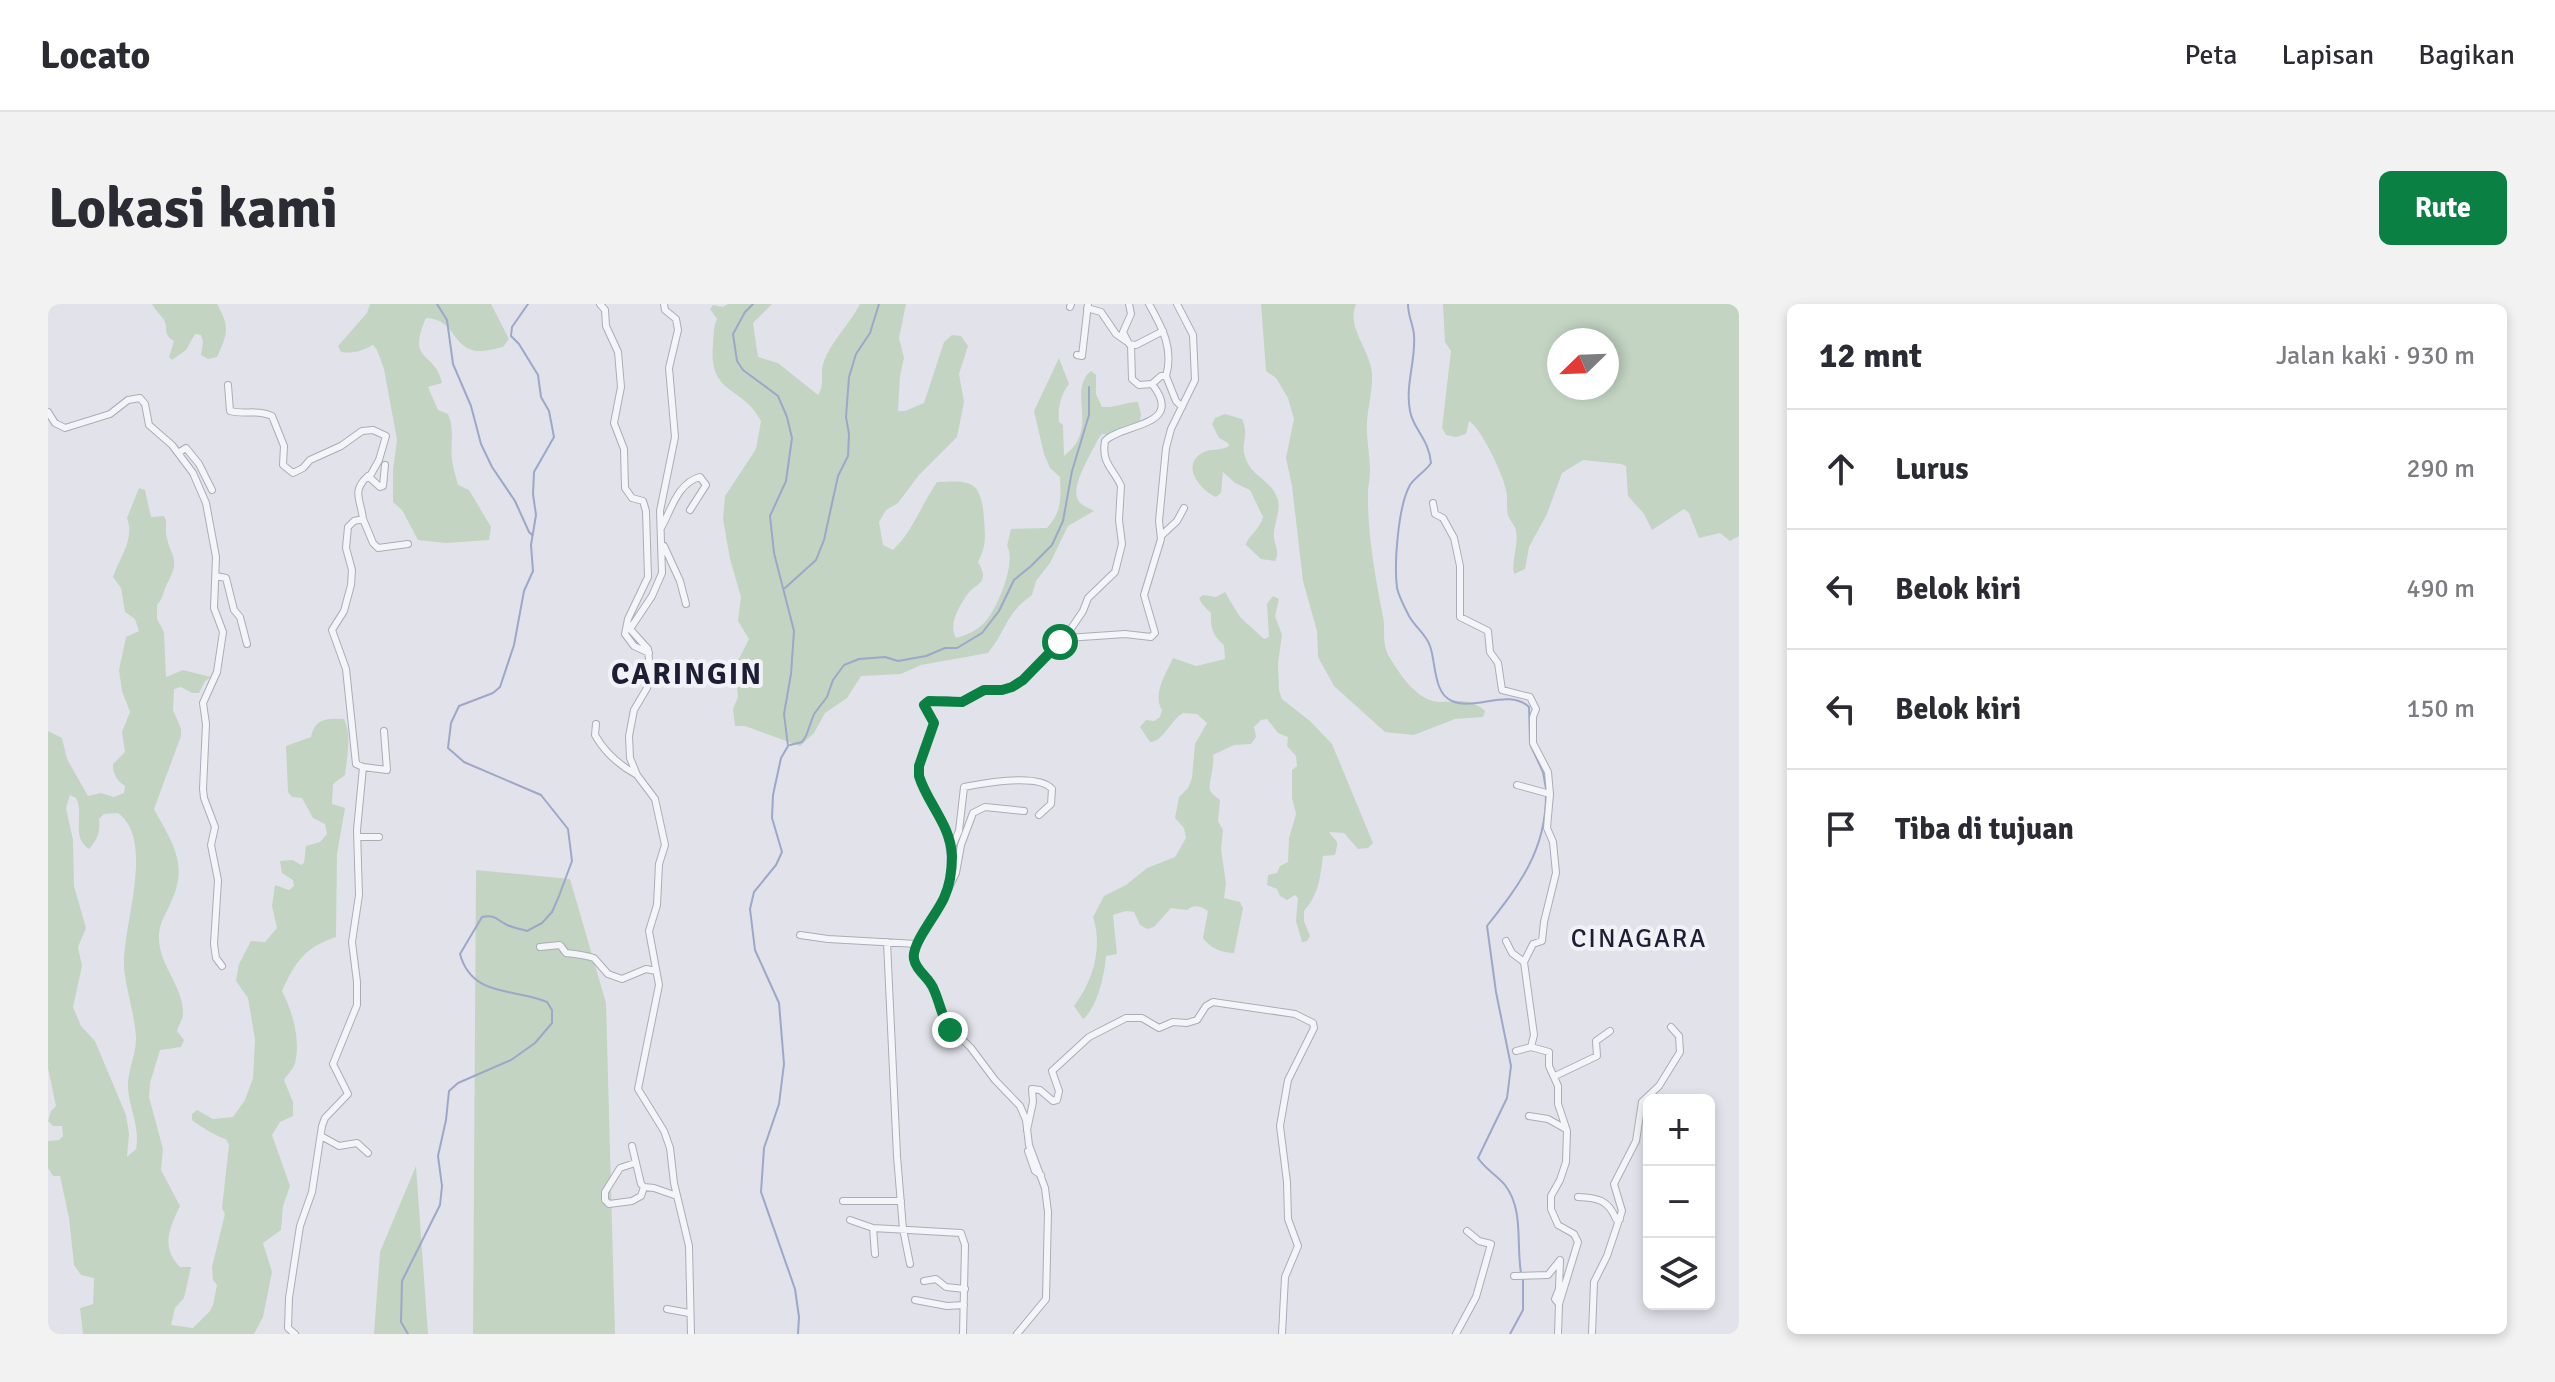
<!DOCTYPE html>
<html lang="id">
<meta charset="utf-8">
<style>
:root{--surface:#fff;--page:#f2f2f3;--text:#2b2b33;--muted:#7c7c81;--line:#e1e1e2;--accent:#0b8043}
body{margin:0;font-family:Signika,sans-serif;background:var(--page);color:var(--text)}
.controls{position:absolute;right:24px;bottom:24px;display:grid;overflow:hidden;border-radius:12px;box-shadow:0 4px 12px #0003}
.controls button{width:72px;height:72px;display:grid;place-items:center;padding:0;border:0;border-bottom:2px solid var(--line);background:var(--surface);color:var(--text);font:40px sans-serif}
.compass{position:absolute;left:1499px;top:24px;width:72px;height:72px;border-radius:50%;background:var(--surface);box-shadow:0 4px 12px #0003;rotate:247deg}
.stop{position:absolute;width:24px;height:24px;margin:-18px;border:6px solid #0b8043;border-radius:50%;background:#fff}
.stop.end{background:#0b8043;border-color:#fff;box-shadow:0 2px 8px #0008}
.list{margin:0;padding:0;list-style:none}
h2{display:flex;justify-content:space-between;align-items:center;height:104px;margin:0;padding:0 32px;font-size:34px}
h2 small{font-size:26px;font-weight:400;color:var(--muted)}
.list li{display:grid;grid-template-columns:52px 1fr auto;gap:24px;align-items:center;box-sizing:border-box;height:120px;padding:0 32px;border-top:2px solid var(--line)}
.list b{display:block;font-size:30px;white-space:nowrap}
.list em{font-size:26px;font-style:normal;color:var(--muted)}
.icon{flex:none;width:44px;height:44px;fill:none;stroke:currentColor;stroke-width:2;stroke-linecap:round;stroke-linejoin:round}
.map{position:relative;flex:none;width:1691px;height:1030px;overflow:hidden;border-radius:12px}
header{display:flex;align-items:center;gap:48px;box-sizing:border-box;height:112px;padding:0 40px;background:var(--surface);border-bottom:2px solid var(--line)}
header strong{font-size:38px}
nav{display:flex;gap:44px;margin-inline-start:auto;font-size:28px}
.intro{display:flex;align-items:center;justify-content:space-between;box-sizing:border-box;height:192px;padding:0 48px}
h1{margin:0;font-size:56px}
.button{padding:20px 36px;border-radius:12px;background:var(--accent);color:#fff;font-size:28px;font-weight:700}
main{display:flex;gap:48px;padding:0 48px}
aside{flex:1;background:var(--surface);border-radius:12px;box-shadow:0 4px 12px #0003}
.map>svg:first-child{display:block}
.green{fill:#c3d4c3;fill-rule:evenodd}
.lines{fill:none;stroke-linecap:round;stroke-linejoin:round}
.stream{stroke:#9da7c9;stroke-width:2}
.minor-casing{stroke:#abacb8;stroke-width:8}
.minor{stroke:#f4f5f8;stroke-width:6}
.route{stroke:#0b8043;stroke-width:10}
.labels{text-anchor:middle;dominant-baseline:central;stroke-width:8;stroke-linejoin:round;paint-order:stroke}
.quarter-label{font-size:26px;letter-spacing:2px;fill:#1c1e33;stroke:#f1f2f7}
.district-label{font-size:30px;font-weight:bold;letter-spacing:2px;fill:#1c1e33;stroke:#f1f2f7}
</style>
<header>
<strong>Locato</strong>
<nav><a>Peta</a><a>Lapisan</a><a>Bagikan</a></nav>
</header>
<div class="intro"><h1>Lokasi kami</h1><a class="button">Rute</a></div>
<main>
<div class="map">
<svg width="1691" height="1030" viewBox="0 0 1691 1030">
<rect width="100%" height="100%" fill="#e2e3ea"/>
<!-- green -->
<path class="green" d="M104,0H169C182,24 180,29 169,53L160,55L153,51L155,38L153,31L147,30L138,46L124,56L121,53L126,37C114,30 121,25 116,16C112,10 107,6 104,0Z
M322,0H443L461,35L455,43C446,45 432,49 424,46C403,39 406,15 378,14C358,60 387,46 394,79L380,83L390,106L400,110C407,126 402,139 404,155C405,164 408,173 410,181L421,186L443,223L441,236L398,239L370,236L354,206L345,198V166L349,136L336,65L329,46L325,41C314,47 305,50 293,48L290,42L319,9Z
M680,0H724L705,19L710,53L730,59L770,91C777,81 772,72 775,60C782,38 801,21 812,0H858L851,34L856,54L852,72L850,107H857L876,99L896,38L904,31L913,32L920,42L911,70L916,98L909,133L871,171L850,199L838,206L831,218L835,241L845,246C865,227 873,201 889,178C924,176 933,177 936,214C937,232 939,241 930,258C943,280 928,278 919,291C911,303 900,320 908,334C919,331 928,327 936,319C949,306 969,257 959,242L963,225L999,224C1014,207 1013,195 1012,173L1002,164L996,150L986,107L1011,54L1021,80C1012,92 1010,103 1011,118L1015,121L1016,152C1053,124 1018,88 1043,67L1048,71V90L1054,103C1068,104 1078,98 1090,98L1093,110L1091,124L1066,132L1054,130L1050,135C1044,149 1022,182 1030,196C1032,201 1041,204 1046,207L1020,222L1002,259L988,277L984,291C957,310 959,326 940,349L873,361L853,370L813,372L799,394L777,409L766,429L752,442L697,422H687L685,405L690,393L687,363L701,335L690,317L693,293L682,255L675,215L677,192L708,145L713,117C695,81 660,92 665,40C666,31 665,23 669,15L662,5L665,1L675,3Z
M1213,0H1308C1298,23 1322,46 1324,69C1325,84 1320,103 1319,118C1318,134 1322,151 1322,167C1322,173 1321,179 1320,185C1319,228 1327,271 1335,313C1338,328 1333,340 1342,354C1351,369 1367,393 1385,397C1403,401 1418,390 1437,407L1435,413L1407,415L1366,431L1337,428L1286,382L1270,353L1269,327L1255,277L1244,182L1238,154L1246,115L1240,94L1228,74L1218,67Z
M1395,0H1691V232L1682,237L1672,229L1651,234L1641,209L1636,205L1604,226L1596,210L1580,192L1578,162L1573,160L1535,156L1514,169L1499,210L1481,243L1477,265L1466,270C1463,256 1471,241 1468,227C1467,221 1462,217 1460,211C1458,203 1460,194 1458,186C1455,170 1433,124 1421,117L1418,130L1408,133L1398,131L1394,124L1403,47L1397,38ZM1511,36H1559V84H1511Z
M1177,110L1194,115C1202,133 1192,138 1197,152C1203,174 1223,174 1230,196C1233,208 1225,221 1226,233C1227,243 1232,249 1227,257L1213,255L1198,241C1199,233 1211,227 1215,213L1202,186L1187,179L1175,168L1173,189L1168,193C1152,186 1131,160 1156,148C1164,144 1173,147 1181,142L1180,139L1171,134L1164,120L1167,114Z
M91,184L97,186L103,213L116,212C120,219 117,222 118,230C122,253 133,253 120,278C115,286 116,294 109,301V315L116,328L118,373L135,366L163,373L157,377L151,389H144L133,383L126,385L125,406L133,425V432L106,505C124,538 141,560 123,598C118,611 111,618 111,633C110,660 136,683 135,710C135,716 130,721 129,727L136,736L133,743L112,746L102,779L101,793L115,845L113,866L132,902C122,923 112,943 132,963H143L136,994L127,1004L123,1021L145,1024L162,1007L165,1001L169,981L165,976L164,963L177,910L174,904L181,841L178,835C171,834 150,821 144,816V810L149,806L165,815L185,813L197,796L205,774L207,735L200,694L188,677L191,660L203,637L217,638L229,624L224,602L227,581L241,586L246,582L245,576L234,569L232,557L245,556L253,561L256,559L258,542L272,538L279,530L277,520L265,514L254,494L244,493L240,488L238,442L263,433C267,414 279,414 296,415C304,430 299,453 297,471L285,480L284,500L297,504L289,550L288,633C256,644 248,657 234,687C244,706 253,736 247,759C245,766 240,769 236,776L245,798V812L232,818L224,831L242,882L235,902L233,926L215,939L224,968L215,1013L206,1030H35L32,1004L45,1000L46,974L33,971L26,961L21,914L12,872H5L0,864V837L11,836L15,832L14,822H5L0,817L3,807L8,802L0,764V427L14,434L19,455L40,492L53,489L66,493L76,489L77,482C68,476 65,470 65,460L77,448L74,428L82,408L74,387L71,366L78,333L91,327L87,315L77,308L73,284L65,273C72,253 87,235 79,214ZM22,491L28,494C37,511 22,532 41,545C49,536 53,527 51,515L56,510L70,509C108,537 74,622 76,663C78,687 87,710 88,735C88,752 79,767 80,784C81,802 90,819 89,838L88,845L79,853L81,830L78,811L47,737L33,722L25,703L34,662L30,643L38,624L26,582L25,536L18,504Z
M1177,288L1192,313L1216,335L1221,333L1219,300L1225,292L1231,295L1227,312L1234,331L1230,359L1231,386L1234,395L1262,417L1284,440L1325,539L1320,544L1310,545L1296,529L1281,528C1290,541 1291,534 1287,551L1275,552C1272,574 1271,590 1256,607V617L1262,632L1259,637L1254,638L1248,617L1250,594L1247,591L1239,596L1232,592L1229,585L1219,581L1220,571L1229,569L1232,562L1240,558L1241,534L1248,510L1244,494V466L1249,462L1248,452L1239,442L1240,433L1230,429L1219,415L1213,416L1206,423L1208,433L1203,440L1186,441L1165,451C1167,461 1160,480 1162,486C1164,491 1169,493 1172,496L1170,517L1175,526L1173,545L1178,579L1176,594L1192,598L1195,604L1186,649C1174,649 1162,644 1155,634L1160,607C1152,602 1147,600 1139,606L1123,604L1106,623L1099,625L1092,621L1086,608L1078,607L1065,611L1069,650L1058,652C1057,669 1049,705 1035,715L1026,702C1045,677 1055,644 1045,613L1056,592L1078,581L1099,564L1127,553L1138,534L1136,524L1127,514L1131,493L1140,484L1144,474L1147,440L1159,419L1149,410L1135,409C1121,418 1115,438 1102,438L1092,423L1098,416L1106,417L1112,413L1114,406C1104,390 1118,370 1125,354L1148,362L1177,355L1176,341C1165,333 1162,322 1163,309L1154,300L1151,294L1155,291L1168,293Z
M428,566L522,575L558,699L567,1030H425Z
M368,862L380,1030H326L332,948Z"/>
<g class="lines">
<!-- stream -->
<path class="stream" d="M389,0L399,16L405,60L423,102L433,140L444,163L467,197L481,228L484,231
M705,0L697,8L685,30L689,57L695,66L730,92L739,113L744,134L738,177L722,212L726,249L746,327L743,370L736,410L740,442L733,454L725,491L724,514L734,548L728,561L706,588L702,605L707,646L731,699L736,760L731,800L716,844L713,888L747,985L751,1013L750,1030
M1360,0C1360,12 1365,20 1366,31C1368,57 1357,80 1362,107C1365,125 1381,135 1383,159C1377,168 1368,172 1362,181C1350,202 1346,260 1349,284C1351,293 1357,304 1361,312C1367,323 1378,330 1382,342C1388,358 1385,389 1404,397C1427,407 1461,384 1481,403L1482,440L1495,468L1498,485
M737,284L768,256L776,236L790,172L800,152L801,130L798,113L801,73L808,50L822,29L831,0
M742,441L754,438L758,432L766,410L779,393L785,376L796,361L811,355L837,353L850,357L878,352L897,344H909L934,329L951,307L966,276L983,262L1004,241L1015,217L1024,167L1041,111V83
M1473,969C1468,939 1476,906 1457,881C1449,871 1438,866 1430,854L1459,794L1463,762L1448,688L1439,622C1472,580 1498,546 1498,491
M360,1030L353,1018L354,977L392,901L394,882L390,852L398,816L401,787L410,779L463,756L487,739L504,719V706L499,698C467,684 424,694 412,650L434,613C447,610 449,616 459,621C465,624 473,625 479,627L494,619L504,608L511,592L524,557L520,525L493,491L416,458L400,444L403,419L411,402L445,389L452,383L466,341L476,287L485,267L483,241L488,211L485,190L486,168L506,133L501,107L493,93L490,71L471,40L463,32L464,23L480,0
M1462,1030L1475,1006V975"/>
<defs>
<path id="minor" d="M552,0L557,6L558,22L570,48L573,83L566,119L576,145L577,184L584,194L595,197L598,207L600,273L580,315L577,330L586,342L601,349
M616,0L617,6L628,15L630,26L621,64L627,133L612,207L614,269L604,292L582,325L600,345L602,366L599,384L586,406L581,432L582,454L589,471L607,495L617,541L611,560L609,601L601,627L611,681L590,785L616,827L622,844L626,879L641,942L643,1030
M1081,0L1083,10L1075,28L1081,40L1088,41L1115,27
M1101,0C1114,23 1126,45 1118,72
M1022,3L1023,0
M1039,4L1053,8L1068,30L1078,37
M1029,51L1034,52L1040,0
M1104,80L1113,72H1118L1128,97L1134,103
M180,81L182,107C197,111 209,105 224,112L236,142L235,161L245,169L255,164L262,156L293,142L314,127L325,126L338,132L331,156L322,172
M0,108L7,119L17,124L62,110L80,96L92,94L97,100L101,121L124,141L145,169L158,199L168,253L166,304L175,328L169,368L155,399L158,420L155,485L156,494L167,523L163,541L170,576L166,640L168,654L174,662
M130,149L138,144L151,160L164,186
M1385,199L1387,210L1395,214L1406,234L1412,262V313L1440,327L1442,348L1450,359L1454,386L1482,393L1488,405L1485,413V439L1500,468L1502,490L1499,524L1505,538L1508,569L1496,618L1494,637L1485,640L1476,658L1486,731L1483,743L1501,748V762L1510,782V800L1519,827L1518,858L1512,876L1503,892V905L1510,921L1526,930L1530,938L1511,1000L1510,1030
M315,215L325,239L330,244L360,240
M613,224C623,207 629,179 652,173L658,181L642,206
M1114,231L1129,217L1136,204
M616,242L632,277L638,300
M168,272L178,274L186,306L192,313L199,340
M1016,335L1035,307L1040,294L1067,268L1074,240L1071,216L1073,182C1066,165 1053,160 1057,137C1074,119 1138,123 1104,80L1091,81L1084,75L1083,41
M548,420L547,431C557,449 571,461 589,471
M315,463L339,466L336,427
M1469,481L1502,490
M310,533H331
M904,543L911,527L916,483C936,479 991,469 1004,485L1003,500L991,511
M901,580C906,551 901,527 886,501C880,491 871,481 871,467C871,452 881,433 886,419L877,403L878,398L898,396L914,398L936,386H954L964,383L975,376L1019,334L1077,330L1103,333L1107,329L1096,291L1113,235L1111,217L1118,144L1123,125L1147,76L1145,31L1129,0
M752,631L780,635L869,640
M1458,637L1464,649L1476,658
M839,638L849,852L855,925L862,960
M492,643L512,641L518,649C526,650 536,651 546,654L560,670L574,675L598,665L608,667
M1468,747L1483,743
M1507,772L1549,752L1548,737L1562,727
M1481,812L1500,815L1516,824
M979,826L985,798L984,785L992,786L1005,797L1009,796L1011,787L1004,767L1041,733L1078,714H1094L1111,724L1125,718L1139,719L1149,716L1158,702L1165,698L1247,710L1265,719L1266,724L1240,776L1232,822L1239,878L1240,915L1250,942L1237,973L1234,1030
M273,832L291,842L309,839L320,849
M584,842L593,880L596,883L606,884L629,892
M980,847L987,867L993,871
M587,859L572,864L557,888V896L561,900L584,897L593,892L596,883
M1530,893C1551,894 1560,896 1568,915H1572
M795,897H853
M802,916L825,924L913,929L917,941L915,1030
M825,924L827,950
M1466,972L1500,971L1512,956L1511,985L1507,995L1511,1000
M876,977L888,975L898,983L917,985
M867,996L899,1002L916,1001
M619,1005L641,1009
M247,1030L240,1024L241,994L252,922L264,888L274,822L277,814L300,790L285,760L309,701V678L304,638L311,591L309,526L315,463L308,460L298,365L284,326L296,307L303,281L304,266L298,244L300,223L306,217L315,215C313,196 303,187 320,172L332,183L335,182L337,161
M969,1030L998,995L1000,908L997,884L981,841L978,816L972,802L947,776L923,744L897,718L885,683L868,661L866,652L869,640L888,610L908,569L913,541L925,509L937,503L976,507
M1408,1030L1428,993L1443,940L1431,937L1419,927
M1544,1030L1546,978L1559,952L1574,907L1566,880L1588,837L1594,798L1611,782L1632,748L1631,732L1623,723"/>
</defs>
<!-- minor casing -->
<use href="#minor" class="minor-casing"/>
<!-- minor -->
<use href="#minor" class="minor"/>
</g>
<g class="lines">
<!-- route -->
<path class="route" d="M902,726C894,714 892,699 886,686C882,674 868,667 866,655C863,640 889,610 896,594C902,581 904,566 904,552C903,521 879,499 871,472V462L886,419L876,401L881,397L914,398L936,386H954L964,383L975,376L1012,338"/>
</g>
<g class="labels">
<!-- quarter labels -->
<g class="quarter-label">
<text x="1591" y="635">CINAGARA</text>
</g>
<!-- district labels -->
<g class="district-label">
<text x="639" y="370">CARINGIN</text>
</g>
</g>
</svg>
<div class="controls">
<button>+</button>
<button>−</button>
<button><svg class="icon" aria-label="layers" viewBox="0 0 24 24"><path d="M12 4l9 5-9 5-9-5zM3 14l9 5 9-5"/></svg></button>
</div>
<svg class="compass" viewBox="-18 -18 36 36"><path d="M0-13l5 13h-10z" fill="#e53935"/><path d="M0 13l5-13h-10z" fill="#7c7c81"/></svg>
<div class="stop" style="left:1012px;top:338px"></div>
<div class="stop end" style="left:902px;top:726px"></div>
</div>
<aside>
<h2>12 mnt<small>Jalan kaki · 930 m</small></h2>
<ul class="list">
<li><svg class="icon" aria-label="ahead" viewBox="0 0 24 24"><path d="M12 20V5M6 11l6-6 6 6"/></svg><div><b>Lurus</b></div><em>290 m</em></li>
<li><svg class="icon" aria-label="left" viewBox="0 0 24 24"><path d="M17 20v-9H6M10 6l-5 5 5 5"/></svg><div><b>Belok kiri</b></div><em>490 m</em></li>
<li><svg class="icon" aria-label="left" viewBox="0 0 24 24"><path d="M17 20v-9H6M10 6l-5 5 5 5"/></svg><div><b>Belok kiri</b></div><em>150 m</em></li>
<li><svg class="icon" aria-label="arrive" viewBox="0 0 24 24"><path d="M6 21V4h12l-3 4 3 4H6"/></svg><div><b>Tiba di tujuan</b></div></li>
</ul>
</aside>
</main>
